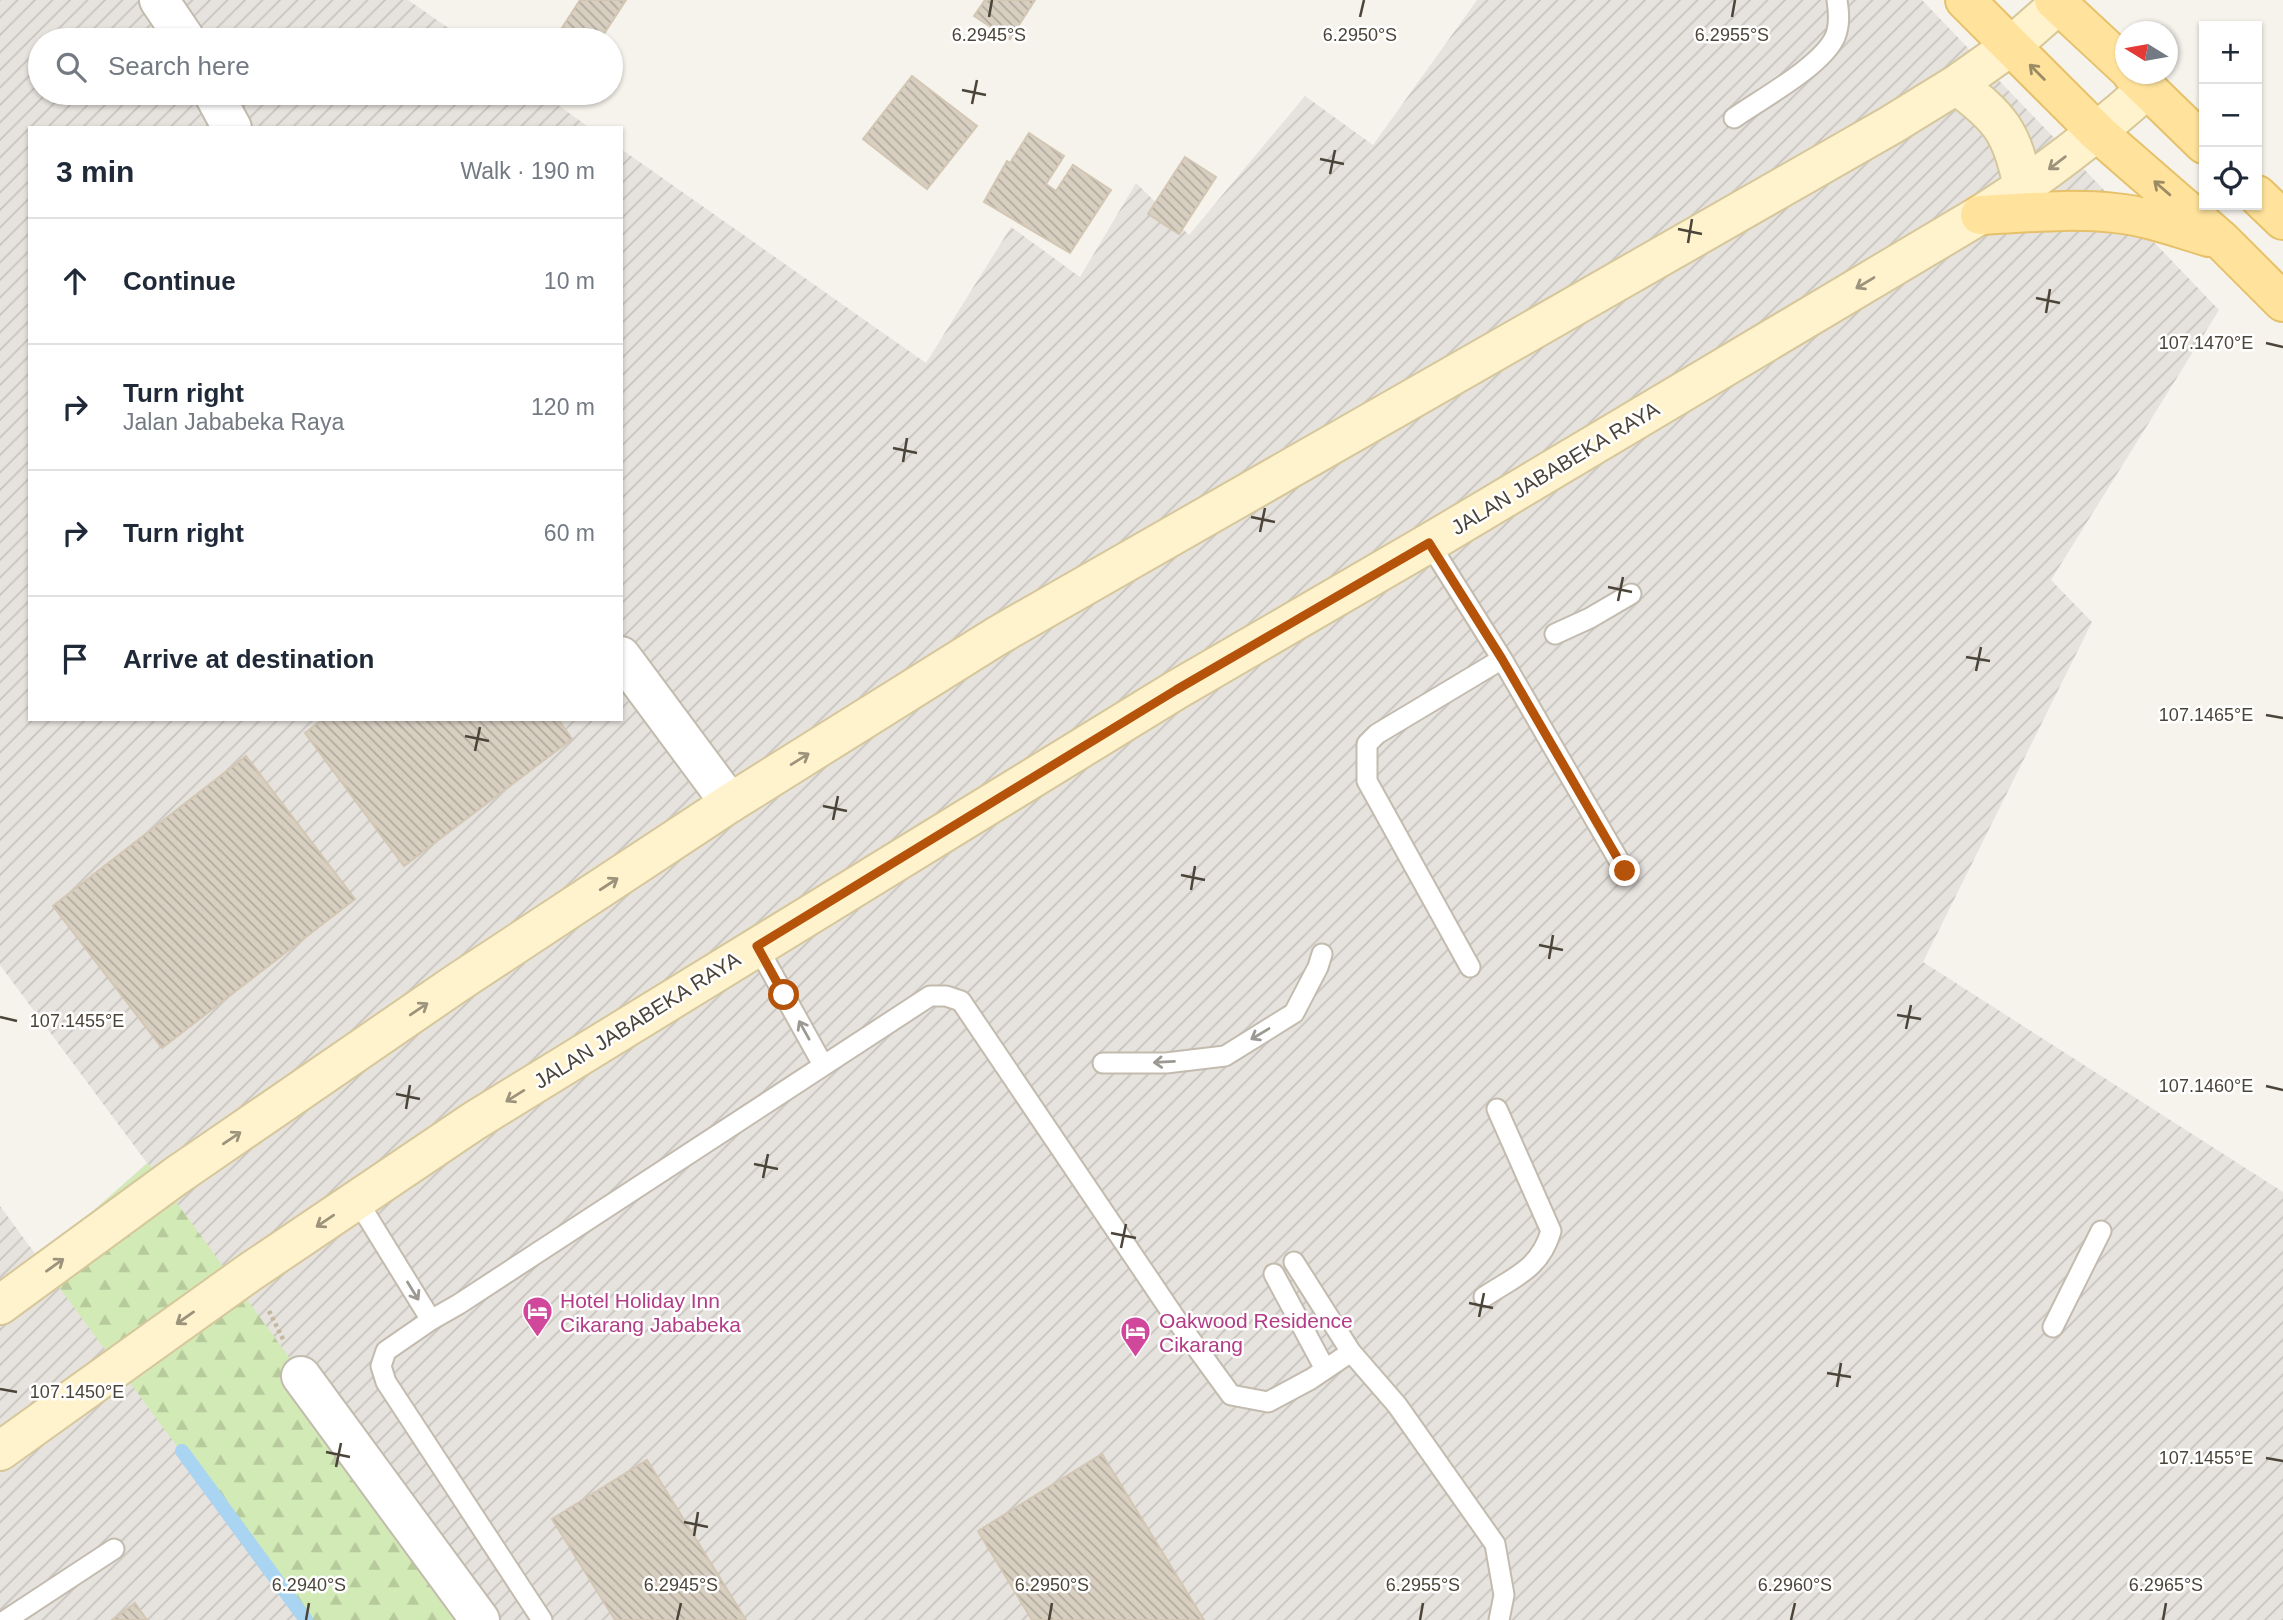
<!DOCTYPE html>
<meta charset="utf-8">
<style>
:root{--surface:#fff;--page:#f6f6f7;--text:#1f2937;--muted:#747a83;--line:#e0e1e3}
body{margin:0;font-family:Helvetica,sans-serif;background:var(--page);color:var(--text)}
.controls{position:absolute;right:21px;top:21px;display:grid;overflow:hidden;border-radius:0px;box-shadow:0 2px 5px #0004}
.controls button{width:63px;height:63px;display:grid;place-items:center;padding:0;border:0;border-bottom:2px solid var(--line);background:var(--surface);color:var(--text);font:35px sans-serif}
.compass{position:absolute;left:2115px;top:21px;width:63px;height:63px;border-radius:50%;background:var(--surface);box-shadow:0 2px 5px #0004;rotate:281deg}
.stop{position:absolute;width:21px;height:21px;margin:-16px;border:5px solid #b45309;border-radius:50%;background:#fff}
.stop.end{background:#b45309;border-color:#fff;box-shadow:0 2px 7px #0008}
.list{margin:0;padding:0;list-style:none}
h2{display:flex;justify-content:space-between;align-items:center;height:91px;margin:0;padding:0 28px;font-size:30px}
h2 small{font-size:23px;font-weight:400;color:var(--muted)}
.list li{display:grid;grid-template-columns:46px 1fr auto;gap:21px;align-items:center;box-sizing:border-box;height:126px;padding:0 28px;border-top:2px solid var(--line)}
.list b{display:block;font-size:26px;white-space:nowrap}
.list p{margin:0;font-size:23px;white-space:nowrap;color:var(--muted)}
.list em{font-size:23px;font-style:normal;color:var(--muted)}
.icon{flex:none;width:38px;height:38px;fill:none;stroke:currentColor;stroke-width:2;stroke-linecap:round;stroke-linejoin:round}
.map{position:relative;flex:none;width:2283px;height:1620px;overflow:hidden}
.search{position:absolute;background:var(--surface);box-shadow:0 2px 5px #0004;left:28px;top:28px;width:595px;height:77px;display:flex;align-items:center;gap:18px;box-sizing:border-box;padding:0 24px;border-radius:38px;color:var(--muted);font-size:26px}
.panel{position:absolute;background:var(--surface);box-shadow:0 2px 5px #0004;left:28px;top:126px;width:595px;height:595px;border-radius:0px}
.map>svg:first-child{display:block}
.industrial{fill:url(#industrial-furrows)}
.forest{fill:url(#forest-firs)}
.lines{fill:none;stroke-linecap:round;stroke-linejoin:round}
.stream{stroke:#a9d4f2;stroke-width:14}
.building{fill:url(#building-back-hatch);stroke:#d3c7b4;stroke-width:2}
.service-casing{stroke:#c2bbae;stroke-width:23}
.minor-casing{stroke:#c2bbae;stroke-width:42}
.secondary-casing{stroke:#d6c79b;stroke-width:42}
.primary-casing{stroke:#e6c16a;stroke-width:42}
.path{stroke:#c4b79f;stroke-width:4.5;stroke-dasharray:3.5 3.5;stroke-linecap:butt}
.service{stroke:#fff;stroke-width:19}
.minor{stroke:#fff;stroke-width:38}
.secondary{stroke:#fff3cd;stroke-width:38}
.primary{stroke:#ffe39c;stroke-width:38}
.oneway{stroke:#9c8c66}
.oneway2{stroke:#9c937c}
.oneway3{stroke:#9c9892}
.route{stroke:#b45309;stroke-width:9}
.ticks{fill:none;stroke:#4b4439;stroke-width:2.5}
.labels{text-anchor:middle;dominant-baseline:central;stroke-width:5;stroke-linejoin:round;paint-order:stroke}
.street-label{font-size:21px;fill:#4b4439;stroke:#fff}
.hotel-label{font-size:21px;fill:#b23c85;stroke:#fff;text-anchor:start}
.ticks-label{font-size:18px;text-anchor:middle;fill:#4b4439;stroke:#fff;stroke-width:5;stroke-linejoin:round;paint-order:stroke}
</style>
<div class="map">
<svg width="2283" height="1620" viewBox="0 0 2283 1620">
<defs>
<pattern id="industrial-furrows" width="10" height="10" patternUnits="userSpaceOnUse" patternTransform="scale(1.75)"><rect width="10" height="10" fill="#e6e2dd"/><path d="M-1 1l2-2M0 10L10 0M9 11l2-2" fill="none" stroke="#c7c3be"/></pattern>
<pattern id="forest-firs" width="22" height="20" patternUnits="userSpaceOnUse" patternTransform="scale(1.75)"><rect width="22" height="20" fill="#d2eab5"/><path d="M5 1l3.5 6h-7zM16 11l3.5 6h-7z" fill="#b6ca9c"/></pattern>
<pattern id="building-back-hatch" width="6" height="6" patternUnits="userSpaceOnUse" patternTransform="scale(1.75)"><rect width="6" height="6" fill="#d8cfc1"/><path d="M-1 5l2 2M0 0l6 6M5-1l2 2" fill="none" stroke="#b1aa9e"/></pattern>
</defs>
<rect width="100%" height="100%" fill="#f6f3ec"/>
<!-- industrial -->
<path class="industrial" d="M0,0H408L466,40H40V93H541L590,128H30V719H621V149L926,363L1011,227L1080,277L1136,183L1189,235L1305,96L1373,145L1477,0H1922L2219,310L2051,580L2092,622L1923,962L2283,1192V1620H0V1206L39,1259L147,1163L0,965Z"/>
<!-- forest -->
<path class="forest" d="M148,1163L480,1620H306L38,1259Z"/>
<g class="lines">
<!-- stream -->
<path class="stream" d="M182,1451L306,1620"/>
</g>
<!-- building -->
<path class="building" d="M580,0H626L600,40H567L558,34Z
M985,0H1035L1010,39L974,16Z
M912,76L977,126L927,189L863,139Z
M1029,133L1064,156L1046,184L1056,191L1073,165L1111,190L1070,253L984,202L1007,161L1010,163Z
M1185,157L1216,177L1179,234L1148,214Z
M323,719H558L572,739L404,866L305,733Z
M246,756L355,899L162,1048L53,906Z
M1102,1454L1204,1620H1032L978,1531Z
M647,1460L746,1620H615L552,1519Z
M135,1603L147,1620H112Z"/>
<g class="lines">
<defs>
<path id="service" d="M1734,118C1761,99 1822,66 1835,37C1840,25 1839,13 1837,0
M1429,543L1502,659L1625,871
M1555,634L1590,618L1631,594
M757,946L823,1065
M1470,967L1367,781V744L1377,734L1502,659
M1103,1063H1166L1225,1056L1294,1013L1318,967L1322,954
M357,1200L431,1320
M1294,1262L1351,1352
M1274,1274L1325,1369
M1484,1297C1514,1277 1540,1269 1551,1231L1497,1109
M2053,1327L2101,1231
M6,1620L114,1549
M542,1620L386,1382L381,1366L386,1351L431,1320L459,1304L930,996H946L961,1001L1180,1325L1231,1395L1268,1402L1311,1379L1351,1352L1397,1405L1495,1544L1504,1595L1499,1620"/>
<path id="minor" d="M159,0L186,40
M213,93L232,128
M621,656L730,803
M301,1376L480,1620"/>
<path id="secondary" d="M1956,85C2001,117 2013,134 2023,188
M0,1305L176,1176L457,983L730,803L997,636L1891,125L1956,85L2011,46L2059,4
M0,1451L250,1272L474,1121L1176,690L1429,543L1980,215C2040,178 2095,135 2148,88"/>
<path id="primary" d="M1965,0L2098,133L2221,240L2283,302
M2054,0L2126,67
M2132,74L2204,144
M2257,195L2283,220
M1980,215C2025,213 2070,208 2115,213C2147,216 2178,228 2209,237"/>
</defs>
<!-- service casing -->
<use href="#service" class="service-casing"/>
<!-- minor casing -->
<use href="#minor" class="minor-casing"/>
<!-- secondary casing -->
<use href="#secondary" class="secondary-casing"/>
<!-- primary casing -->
<use href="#primary" class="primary-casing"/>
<!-- path -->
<path class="path" d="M269,1311L284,1341"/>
<!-- service -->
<use href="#service" class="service"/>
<!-- minor -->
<use href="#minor" class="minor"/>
<!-- secondary -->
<use href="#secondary" class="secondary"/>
<!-- primary -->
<use href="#primary" class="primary"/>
</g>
<!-- one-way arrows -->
<defs><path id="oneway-shaft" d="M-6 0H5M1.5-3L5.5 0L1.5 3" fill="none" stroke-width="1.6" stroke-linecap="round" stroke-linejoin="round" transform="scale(1.75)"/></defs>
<g class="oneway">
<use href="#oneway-shaft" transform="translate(2037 72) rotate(-135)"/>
<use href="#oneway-shaft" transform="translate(2162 188) rotate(-139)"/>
</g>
<g class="oneway2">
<use href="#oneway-shaft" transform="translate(2057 163) rotate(143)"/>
<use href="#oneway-shaft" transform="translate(1865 283) rotate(149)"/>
<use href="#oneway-shaft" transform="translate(800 759) rotate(-32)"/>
<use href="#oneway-shaft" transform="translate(609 884) rotate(-33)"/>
<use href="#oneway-shaft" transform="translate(419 1009) rotate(-34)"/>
<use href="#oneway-shaft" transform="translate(515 1096) rotate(148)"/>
<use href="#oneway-shaft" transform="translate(232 1138) rotate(-34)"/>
<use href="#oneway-shaft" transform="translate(325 1221) rotate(146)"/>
<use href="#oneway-shaft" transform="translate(55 1265) rotate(-36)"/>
<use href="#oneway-shaft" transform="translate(185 1318) rotate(145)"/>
</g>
<g class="oneway3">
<use href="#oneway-shaft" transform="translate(804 1030) rotate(-119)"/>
<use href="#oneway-shaft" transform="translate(1260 1034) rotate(149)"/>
<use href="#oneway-shaft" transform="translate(1164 1062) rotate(177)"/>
<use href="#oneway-shaft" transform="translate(413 1291) rotate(58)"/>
</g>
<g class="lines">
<!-- route -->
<path class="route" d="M784,995L757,946L1176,690L1429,543L1502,659L1625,871"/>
</g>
<!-- ticks -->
<path class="ticks" d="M989,17L992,0M1360,17L1364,0M1732,17L1735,0M962,90L986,95M972,104L977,80M1320,159L1344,164M1330,174L1335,150M1678,229L1702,234M1688,243L1692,219M2036,298L2060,303M2046,313L2050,289M2266,343L2283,347M893,448L917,453M903,462L907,438M1251,517L1275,522M1260,532L1265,508M1608,587L1632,592M1618,601L1623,577M1966,657L1990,661M1976,671L1981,647M2266,715L2283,718M465,736L489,741M475,751L480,727M823,806L847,811M833,820L838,796M1181,875L1205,880M1191,890L1195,866M1539,945L1563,950M1549,959L1553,935M1897,1015L1921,1019M0,1017L17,1021M1906,1029L1911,1005M2266,1086L2283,1090M396,1094L420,1099M406,1109L410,1085M754,1164L778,1169M763,1178L768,1154M1111,1233L1136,1238M1121,1248L1126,1224M1469,1303L1493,1308M1479,1317L1484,1293M1827,1373L1851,1377M1837,1387L1841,1363M0,1389L17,1392M326,1452L350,1457M2266,1458L2283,1461M336,1467L341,1443M684,1522L708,1527M694,1536L698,1512M306,1620L309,1603M677,1620L681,1603M1049,1620L1052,1603M1420,1620L1423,1603M1791,1620L1795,1603M2163,1620L2166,1603"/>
<!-- icons -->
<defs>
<symbol id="hotel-pin" viewBox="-11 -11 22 30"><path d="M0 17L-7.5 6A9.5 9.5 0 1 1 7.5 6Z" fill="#d1479c" stroke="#fff"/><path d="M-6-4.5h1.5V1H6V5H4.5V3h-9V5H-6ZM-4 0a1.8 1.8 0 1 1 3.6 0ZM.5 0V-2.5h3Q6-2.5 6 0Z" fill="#fff"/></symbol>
</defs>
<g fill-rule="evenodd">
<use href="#hotel-pin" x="520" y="1294" width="35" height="47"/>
<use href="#hotel-pin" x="1118" y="1314" width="35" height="47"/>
</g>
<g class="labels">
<!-- street labels -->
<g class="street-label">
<text transform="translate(1555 468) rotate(-31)">JALAN JABABEKA RAYA</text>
<text transform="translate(637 1020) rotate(-32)">JALAN JABABEKA RAYA</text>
</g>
<!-- hotel labels -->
<g class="hotel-label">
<text x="560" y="1300">Hotel Holiday Inn<tspan x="560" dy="24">Cikarang Jababeka</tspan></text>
<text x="1159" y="1320">Oakwood Residence<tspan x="1159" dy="24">Cikarang</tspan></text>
</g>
</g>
<g class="ticks-label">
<text x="989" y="41">6.2945°S</text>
<text x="1360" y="41">6.2950°S</text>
<text x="1732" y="41">6.2955°S</text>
<text x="2206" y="349">107.1470°E</text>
<text x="2206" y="721">107.1465°E</text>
<text x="77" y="1027">107.1455°E</text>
<text x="2206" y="1092">107.1460°E</text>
<text x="77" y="1398">107.1450°E</text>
<text x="2206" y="1464">107.1455°E</text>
<text x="309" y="1591">6.2940°S</text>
<text x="681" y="1591">6.2945°S</text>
<text x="1052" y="1591">6.2950°S</text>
<text x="1423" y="1591">6.2955°S</text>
<text x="1795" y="1591">6.2960°S</text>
<text x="2166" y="1591">6.2965°S</text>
</g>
</svg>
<div class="controls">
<button>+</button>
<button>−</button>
<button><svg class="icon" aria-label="locate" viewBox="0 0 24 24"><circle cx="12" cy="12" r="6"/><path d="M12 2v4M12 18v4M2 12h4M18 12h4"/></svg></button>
</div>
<svg class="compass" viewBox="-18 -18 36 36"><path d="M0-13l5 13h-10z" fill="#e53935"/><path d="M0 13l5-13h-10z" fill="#747a83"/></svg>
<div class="stop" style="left:784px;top:995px"></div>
<div class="stop end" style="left:1625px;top:871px"></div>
<div class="search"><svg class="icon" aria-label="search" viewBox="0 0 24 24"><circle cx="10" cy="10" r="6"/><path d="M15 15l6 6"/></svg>Search here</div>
<section class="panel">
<h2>3 min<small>Walk · 190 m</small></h2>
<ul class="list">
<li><svg class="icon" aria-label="ahead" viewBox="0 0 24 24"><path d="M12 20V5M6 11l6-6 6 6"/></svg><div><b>Continue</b></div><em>10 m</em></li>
<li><svg class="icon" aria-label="right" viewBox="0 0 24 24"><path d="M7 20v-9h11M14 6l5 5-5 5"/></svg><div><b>Turn right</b><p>Jalan Jababeka Raya</p></div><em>120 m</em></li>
<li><svg class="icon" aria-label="right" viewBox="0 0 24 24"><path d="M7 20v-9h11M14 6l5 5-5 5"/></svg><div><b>Turn right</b></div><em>60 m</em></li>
<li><svg class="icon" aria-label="arrive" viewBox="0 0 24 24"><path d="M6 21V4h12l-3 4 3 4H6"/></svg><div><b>Arrive at destination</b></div></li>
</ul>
</section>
</div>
